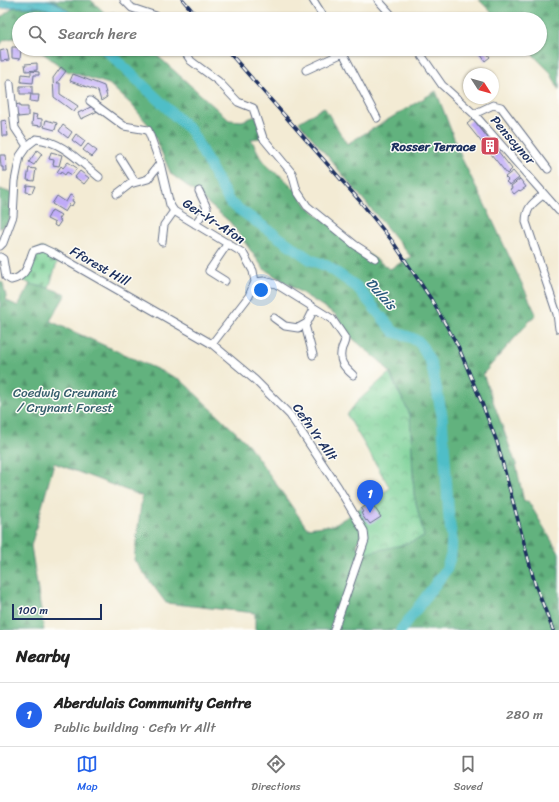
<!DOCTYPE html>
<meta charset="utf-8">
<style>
:root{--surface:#fff;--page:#f6f6f6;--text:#222;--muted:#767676;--line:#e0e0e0;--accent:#2563eb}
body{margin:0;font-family:Sriracha,sans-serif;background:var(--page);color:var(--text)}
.compass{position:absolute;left:463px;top:68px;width:36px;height:36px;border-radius:50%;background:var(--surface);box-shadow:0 1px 3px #0004;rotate:126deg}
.scale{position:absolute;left:12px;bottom:10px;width:90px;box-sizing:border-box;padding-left:4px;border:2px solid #1b2f5e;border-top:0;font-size:11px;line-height:14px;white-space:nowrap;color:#1b2f5e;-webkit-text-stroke:3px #fdfcf7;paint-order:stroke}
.you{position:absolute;left:261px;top:290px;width:14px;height:14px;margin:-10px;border:3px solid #fff;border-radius:50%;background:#1a73e8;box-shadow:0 0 0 6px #1a73e833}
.badge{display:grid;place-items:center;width:26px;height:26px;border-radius:50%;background:var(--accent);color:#fff;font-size:13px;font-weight:700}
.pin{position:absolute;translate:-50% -33px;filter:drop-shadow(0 1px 2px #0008)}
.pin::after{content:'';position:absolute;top:21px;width:14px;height:12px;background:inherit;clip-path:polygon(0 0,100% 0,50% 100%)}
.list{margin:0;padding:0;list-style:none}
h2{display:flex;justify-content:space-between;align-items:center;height:52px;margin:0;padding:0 16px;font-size:17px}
h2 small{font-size:13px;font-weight:400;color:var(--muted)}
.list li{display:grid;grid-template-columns:26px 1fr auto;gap:12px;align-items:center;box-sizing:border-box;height:64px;padding:0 16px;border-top:1px solid var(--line)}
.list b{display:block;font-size:15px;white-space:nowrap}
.list p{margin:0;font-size:13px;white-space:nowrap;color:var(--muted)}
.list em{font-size:13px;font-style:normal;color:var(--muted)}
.icon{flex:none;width:22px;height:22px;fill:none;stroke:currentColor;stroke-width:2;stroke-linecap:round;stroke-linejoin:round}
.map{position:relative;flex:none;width:559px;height:630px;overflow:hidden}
.search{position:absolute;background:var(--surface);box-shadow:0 1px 3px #0004;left:12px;right:12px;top:12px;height:44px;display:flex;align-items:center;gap:10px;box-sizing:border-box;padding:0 14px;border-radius:22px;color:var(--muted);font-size:15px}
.sheet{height:116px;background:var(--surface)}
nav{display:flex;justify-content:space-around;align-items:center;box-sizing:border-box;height:56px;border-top:1px solid var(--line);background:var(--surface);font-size:11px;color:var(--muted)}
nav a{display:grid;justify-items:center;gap:2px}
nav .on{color:var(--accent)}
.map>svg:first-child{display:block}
.forest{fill:url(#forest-firs);stroke:#3e706e}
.cemetery{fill:url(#cemetery-stones);stroke:#4a807a}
.park{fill:url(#park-crowns);stroke:#4a807a}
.water{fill:url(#water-ripples);stroke:#367692}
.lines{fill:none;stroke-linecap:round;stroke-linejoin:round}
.river{stroke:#50bec7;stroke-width:11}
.building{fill:#c0abf8}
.minor-casing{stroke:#677187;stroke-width:9}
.minor{stroke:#fff;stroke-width:7}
.rail-casing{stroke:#1b2f5e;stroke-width:3.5}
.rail{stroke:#fdfcf7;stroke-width:2;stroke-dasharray:6;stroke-linecap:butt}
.labels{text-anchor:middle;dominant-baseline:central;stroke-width:3;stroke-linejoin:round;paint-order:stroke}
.street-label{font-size:13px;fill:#1b2f5e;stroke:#fdfcf7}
.poi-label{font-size:13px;font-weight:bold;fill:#1b2f5e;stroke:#fdfcf7;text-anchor:end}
.park-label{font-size:13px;fill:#375f6e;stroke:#fdfcf7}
.water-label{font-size:14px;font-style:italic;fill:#2b5a7e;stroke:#fdfcf7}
</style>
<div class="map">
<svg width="559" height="630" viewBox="0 0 559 630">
<defs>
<pattern id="forest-firs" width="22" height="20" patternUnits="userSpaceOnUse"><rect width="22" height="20" fill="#62b27e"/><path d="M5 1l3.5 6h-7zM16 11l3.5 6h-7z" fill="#50916a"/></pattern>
<pattern id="cemetery-stones" width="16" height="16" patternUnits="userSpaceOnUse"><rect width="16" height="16" fill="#78d095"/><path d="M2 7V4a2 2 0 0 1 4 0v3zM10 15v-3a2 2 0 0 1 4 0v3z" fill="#62a97d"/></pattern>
<pattern id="park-crowns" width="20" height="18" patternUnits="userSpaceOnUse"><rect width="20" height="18" fill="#78d095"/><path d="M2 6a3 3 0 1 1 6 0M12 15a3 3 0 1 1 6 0" fill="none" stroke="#62a97d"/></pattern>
<pattern id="water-ripples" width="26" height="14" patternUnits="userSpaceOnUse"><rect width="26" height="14" fill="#50bec7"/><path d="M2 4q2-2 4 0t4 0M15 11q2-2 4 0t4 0" fill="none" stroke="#429ba5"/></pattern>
</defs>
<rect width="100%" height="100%" fill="#fdfcf7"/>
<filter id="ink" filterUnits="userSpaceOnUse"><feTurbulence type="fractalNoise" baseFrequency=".025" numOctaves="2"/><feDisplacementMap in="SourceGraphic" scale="8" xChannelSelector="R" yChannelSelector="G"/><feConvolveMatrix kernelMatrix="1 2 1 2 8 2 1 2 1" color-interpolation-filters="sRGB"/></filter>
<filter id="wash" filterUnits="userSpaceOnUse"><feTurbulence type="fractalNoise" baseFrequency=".012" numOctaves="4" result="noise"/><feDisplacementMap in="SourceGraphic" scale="16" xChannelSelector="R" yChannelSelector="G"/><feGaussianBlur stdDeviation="0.9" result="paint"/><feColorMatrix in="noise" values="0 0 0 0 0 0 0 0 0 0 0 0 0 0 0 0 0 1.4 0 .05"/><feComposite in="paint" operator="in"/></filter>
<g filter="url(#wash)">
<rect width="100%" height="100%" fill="#f3ebd4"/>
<!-- forest -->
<path class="forest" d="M47,0H91L107,15L113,12L120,19H79L56,2Z
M479,0H559V90L550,72L527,49H540V19H498Z
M14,7H39L47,9L65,19H19V37L4,40L0,45V18Z
M37,49H102L103,50L105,49H150L229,120L242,121L256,116L263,138L251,139L260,156L270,169L281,176L297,191L307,206L355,245L390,269L411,257L299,122L324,107L347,144L436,91L462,159L489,213L536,314L483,374L516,464L524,502L528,501L559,553V630H255V613L166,603L134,560L142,496L54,463L31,546L44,630H0V281L3,283L7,301L18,306L30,284L49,288L66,294L50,321L181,380L248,444L307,528L333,525L352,514L362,531L357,546L364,551L424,537L414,495L410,415L390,373L382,363L352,338L335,314L264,269L230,222L186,185L171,174L151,128L132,105L109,84L67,71Z
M0,189L14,194L8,227L4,225L0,229Z"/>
<!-- cemetery -->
<path class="cemetery" d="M42,248L59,256L49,288L30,284L23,280L33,251Z"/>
<!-- park -->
<path class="park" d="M389,373L410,415L414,495L424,537L401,545L367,553L364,551L367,542L355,512L390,488L347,415L357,402Z"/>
<!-- water -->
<path class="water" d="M0,0H47L56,2L79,19H65L47,9L39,7H14L0,9Z"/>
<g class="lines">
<!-- river -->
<path class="river" d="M105,49L191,131L230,203L311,260L327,266L357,287L394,332L412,338L420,343L431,363L442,415L449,519L452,538L451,555L446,570L401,630"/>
</g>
<g id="blocks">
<!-- building -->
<path class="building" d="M12,47H19V49H21L20,59L12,58Z
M7,49L9,60L1,61L0,51Z
M477,49H484L490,57L485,61Z
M37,63V70L26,71L25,64Z
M61,67L66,71L57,83H60V94L78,106L74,112L54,97L53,78Z
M31,71L39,72V75H34L33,83L21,82L22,74L31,75Z
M73,74L104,86L107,97L101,101L98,91L70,81Z
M20,86H32V95H39L38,102L30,101L31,94H20Z
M20,104V107H28V116L18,117V115H15V105Z
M95,105L98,111L81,119L78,113Z
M33,114L37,115L36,118L42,119V126L32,125Z
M473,119L512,169L507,174L467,124Z
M6,120L8,136H2L1,121Z
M46,120L57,123L55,130L44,127Z
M63,125L72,132L68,138L59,131Z
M76,134L85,141L81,147L72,140Z
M88,144L97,151L92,157L83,150Z
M37,150L42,154L34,165L29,162Z
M51,152L62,155L59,166L53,165L54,160L49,159Z
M0,155H6L7,171H3V167H1Z
M68,162L77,168L72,175L67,172L65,175L61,172L60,174L57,172L61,166L63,168Z
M29,168L36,169L34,181L27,180Z
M80,171L89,178L84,184L75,177Z
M513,171L519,178L510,185L506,182L508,180L505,177Z
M520,179L526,187L520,191L519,190L514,194L510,189L512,188L511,186Z
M27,185L35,186L32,193L26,192Z
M70,195L74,197L72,201L74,202L72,206L70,204L65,212L52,204L57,196L66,202Z
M52,210L61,215L58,219L61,221L57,227L54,225L55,223L47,219Z
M371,502L381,517L370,524L367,520L366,521L361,513L363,512L361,509Z"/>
</g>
</g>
<g filter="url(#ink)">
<use href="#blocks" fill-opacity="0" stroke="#677187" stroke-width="1"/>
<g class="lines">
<defs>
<path id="minor" d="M124,0L132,8L156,16L159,19
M313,0L325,19
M378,0L395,19
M183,49L191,61L218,81L238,102L253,108L263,138L292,173L297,191L307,206L355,245L375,258
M341,49L377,118
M417,49L442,85L474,114L559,211
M306,70L343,53
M10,84L15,128L27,146
M90,101L124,126L148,130L160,163L170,205L174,211L243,253L253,271L255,282L249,296L212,344
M474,114L493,105L501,107L548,169
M120,158L135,182
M117,194L130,184L148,179L160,163
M544,194C533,203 526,207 526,222L557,314L559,329
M195,224L207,208L199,191
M162,242L164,225L174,211
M0,246L3,243L13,216L15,181L20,156L27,146L36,139C62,141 79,161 99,177
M0,257L3,259L6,277L11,280C27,277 28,264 33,251L42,248L55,254L212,344L255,380L290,415L338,487L364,531L365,540L334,630
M225,281L209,271L228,243
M255,282L264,281L276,284L332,319L345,338C345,342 344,344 342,348C338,361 344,367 353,375
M274,318L285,326L298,328L307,323L314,309
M305,325L313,355"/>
</defs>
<!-- minor casing -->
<use href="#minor" class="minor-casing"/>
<!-- minor -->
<use href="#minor" class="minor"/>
<defs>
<path id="rail" d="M183,0L199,19
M226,49L359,200L393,242L431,299L458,346L481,401L497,442L535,584L553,630"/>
</defs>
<!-- rail casing -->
<use href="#rail" class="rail-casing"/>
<!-- rail -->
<use href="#rail" class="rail"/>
</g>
</g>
<!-- icons -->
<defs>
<symbol id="building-square" viewBox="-11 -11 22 22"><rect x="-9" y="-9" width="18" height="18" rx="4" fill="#d1495b" stroke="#fdfcf7"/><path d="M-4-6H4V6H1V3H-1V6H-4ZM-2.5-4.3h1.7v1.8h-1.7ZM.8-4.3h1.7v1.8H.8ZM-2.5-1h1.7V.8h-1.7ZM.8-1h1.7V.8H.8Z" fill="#fff"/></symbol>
</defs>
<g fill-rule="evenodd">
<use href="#building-square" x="479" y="135" width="22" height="22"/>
</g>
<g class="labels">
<!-- street labels -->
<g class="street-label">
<text transform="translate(513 140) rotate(49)">Penscynor</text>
<text transform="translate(214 221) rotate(33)">Ger-Yr-Afon</text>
<text transform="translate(100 266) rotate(30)">Fforest Hill</text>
<text transform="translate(315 432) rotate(55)">Cefn Yr Allt</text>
</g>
<!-- poi labels -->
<g class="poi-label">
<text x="476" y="146">Rosser Terrace</text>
</g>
<!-- park labels -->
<g class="park-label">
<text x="65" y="392">Coedwig Creunant<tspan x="65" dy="15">/ Crynant Forest</tspan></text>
</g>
<!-- water labels -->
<g class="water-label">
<text transform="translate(381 294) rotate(48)">Dulais</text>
</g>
</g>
</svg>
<svg class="compass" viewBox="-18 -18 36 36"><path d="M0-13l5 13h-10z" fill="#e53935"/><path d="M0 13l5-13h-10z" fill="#767676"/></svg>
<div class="scale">100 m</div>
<div class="you"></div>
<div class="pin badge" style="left:370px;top:513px">1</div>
<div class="search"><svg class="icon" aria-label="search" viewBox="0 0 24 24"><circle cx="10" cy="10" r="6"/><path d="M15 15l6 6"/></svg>Search here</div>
</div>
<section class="sheet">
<h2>Nearby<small></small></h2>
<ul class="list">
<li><span class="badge">1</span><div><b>Aberdulais Community Centre</b><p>Public building · Cefn Yr Allt</p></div><em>280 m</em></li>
</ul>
</section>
<nav>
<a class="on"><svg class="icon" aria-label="map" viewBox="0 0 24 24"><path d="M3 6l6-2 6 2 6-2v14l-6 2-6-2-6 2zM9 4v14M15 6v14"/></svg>Map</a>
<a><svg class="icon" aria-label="directions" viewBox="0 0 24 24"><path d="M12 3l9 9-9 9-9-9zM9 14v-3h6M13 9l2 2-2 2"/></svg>Directions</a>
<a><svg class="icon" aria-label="saved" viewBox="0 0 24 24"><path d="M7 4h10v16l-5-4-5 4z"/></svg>Saved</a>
</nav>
